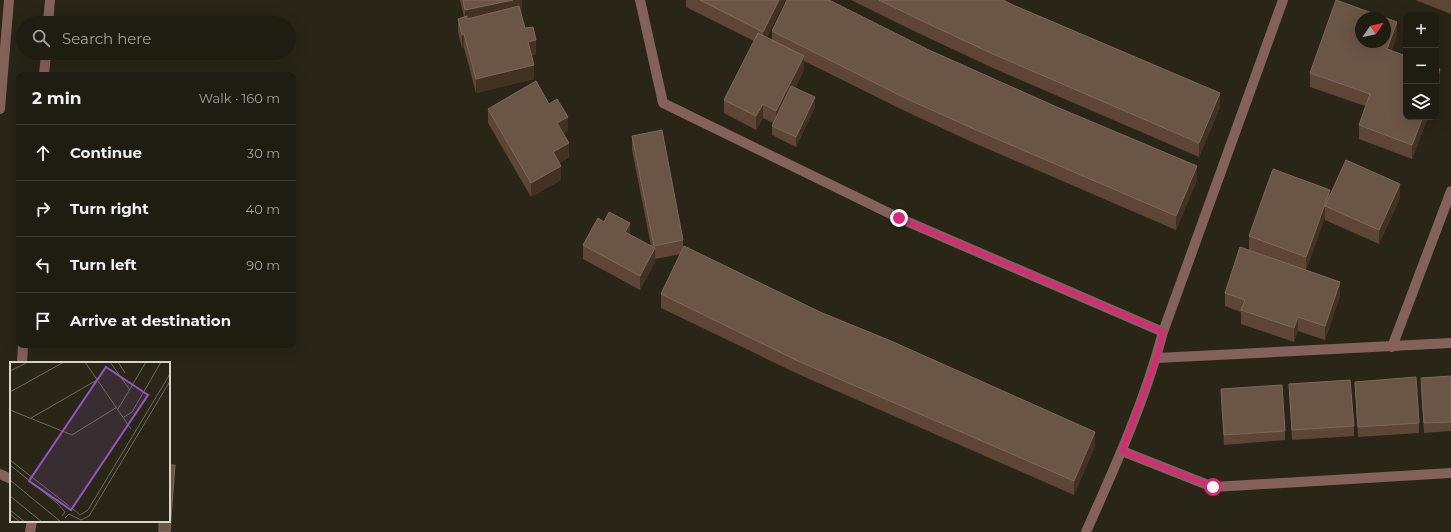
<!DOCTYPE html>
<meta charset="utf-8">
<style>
:root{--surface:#1f1c11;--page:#2c291f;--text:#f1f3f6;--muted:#a1a19f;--line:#3c3a31}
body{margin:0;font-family:Montserrat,sans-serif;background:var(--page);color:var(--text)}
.controls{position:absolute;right:12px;top:12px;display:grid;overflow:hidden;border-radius:8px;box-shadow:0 4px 16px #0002}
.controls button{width:36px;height:36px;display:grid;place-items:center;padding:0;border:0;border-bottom:1px solid var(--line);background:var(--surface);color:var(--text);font:20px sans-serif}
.compass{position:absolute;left:1355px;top:12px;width:36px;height:36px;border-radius:50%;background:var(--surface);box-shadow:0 4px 16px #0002;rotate:56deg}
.stop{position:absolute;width:12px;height:12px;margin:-9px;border:3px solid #db2777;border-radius:50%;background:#fff}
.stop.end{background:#db2777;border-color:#fff;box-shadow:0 1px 4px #0008}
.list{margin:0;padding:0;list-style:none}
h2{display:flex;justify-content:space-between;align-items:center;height:52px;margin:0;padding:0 16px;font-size:17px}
h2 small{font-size:13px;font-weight:400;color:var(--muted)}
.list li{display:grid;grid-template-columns:26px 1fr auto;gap:12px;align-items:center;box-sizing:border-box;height:56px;padding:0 16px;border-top:1px solid var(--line)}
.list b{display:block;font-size:15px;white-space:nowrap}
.list em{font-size:13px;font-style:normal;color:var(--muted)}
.icon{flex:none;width:22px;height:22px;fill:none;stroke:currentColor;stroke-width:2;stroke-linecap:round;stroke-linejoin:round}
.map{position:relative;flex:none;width:1451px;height:532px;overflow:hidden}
.search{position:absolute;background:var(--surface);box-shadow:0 4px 16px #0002;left:16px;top:16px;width:280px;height:44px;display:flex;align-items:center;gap:10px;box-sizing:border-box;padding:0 14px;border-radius:22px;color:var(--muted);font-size:15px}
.panel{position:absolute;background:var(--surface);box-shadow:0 4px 16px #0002;left:16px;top:72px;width:280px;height:276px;border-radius:8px}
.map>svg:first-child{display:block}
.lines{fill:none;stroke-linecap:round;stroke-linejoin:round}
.minor{stroke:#84615a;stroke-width:10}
.wall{fill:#5e4536}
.shaded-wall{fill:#433223}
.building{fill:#6b5546;stroke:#7c695b;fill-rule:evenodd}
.route{stroke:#db2777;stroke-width:5}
.inset-road{fill:none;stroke:#6f6c5f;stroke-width:1}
.view{fill:#9256c2;fill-opacity:0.15;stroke:#9256c2;stroke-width:2}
.inset-edge{fill:none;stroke:#d8d6cc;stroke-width:2}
</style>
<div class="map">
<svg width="1451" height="532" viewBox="0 0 1451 532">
<rect width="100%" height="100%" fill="#292617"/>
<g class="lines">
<!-- minor -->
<path class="minor" d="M640,0L663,103L899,218L1163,332
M48,23L50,0
M44,75L46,53
M0,109L9,0
M1392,347L1451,191
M1157,358L1451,343
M22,363L23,345
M1122,451L1213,487L1451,473
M0,474L11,479
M30,532L32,521
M1086,532C1115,467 1145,401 1163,332L1283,0"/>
</g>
<!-- wall -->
<path class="wall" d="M460,0H522V12H521L525,28L536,54L532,55L534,79L476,93L464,48H462L458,32V19L464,17Z
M686,0H785L767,37L772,40V31L929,50L1197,180L1176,230L974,143L905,111L804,61V70L795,88L815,107L796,147L772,135V126L773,123L763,118L756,130L724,113V100L754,41L686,7Z
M851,0H1003L1220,107L1199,157L993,68L918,33Z
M1415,0H1451V14Z
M1397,36L1391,51L1406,117H1428L1412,159L1359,139V125L1365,106L1310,87V73Z
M549,104L568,131L563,133L569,157L559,163L561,180L531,197L488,123V109Z
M632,136L683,240V248L1095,446L1074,495L798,374L661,308V294L681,254L655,259V262L640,290L583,259V245L651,246L632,150Z
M1330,195L1400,198L1379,244L1325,220V217L1306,270L1340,296L1325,340L1298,331L1294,342L1241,324V312L1225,306V293L1269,257L1249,250V236Z
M1451,376V431L1424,433L1421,388V378Z
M1355,382L1419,423V433L1358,437L1355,391Z
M1289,384L1354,426V436L1292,440L1289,394Z
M1221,389L1285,431V440L1224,445L1221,399Z"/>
<!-- shaded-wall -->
<path class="shaded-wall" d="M513,0H522V12L465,24V10Z
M779,0H785L763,45V32Z
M1397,22V36L1387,63V49Z
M464,34V48H462V35Z
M536,40V54L528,56V42Z
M804,56V70L776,125V111Z
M534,65V79L476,93V79Z
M1440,69V83L1436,94V81Z
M1220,93V107L1199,157V143Z
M815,97V107L796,147V137Z
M763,104V118L756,130V116Z
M568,117V131L557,137V123Z
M1423,117H1428L1412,159V145Z
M569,143V157L553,166V152Z
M561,166V180L531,197V183Z
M1197,166V180L1176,230V216Z
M1400,184V198L1379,244V230Z
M1330,190V204L1325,206V217L1306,271V257Z
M630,223V237L625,232Z
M655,248V262L640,290V276Z
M1340,282V296L1325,340V326Z
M1298,317V331L1294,342V328Z
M1095,432V446L1074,495V481Z"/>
<!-- building -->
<path class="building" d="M463,0H513L465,10Z
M700,0H779L763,32Z
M787,0H829L929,50L1059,108L1197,166L1176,216L974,129L905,98L772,31Z
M879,0H1003L1013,5L1220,93L1199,143L993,54L918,19Z
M1336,0L1397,22L1387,49L1406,56V117H1423L1412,145L1359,125L1370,94L1310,73ZM1361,18H1385V42H1361Z
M519,6L525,28L533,27L536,40L528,42L534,65L476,79L464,34L462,35L458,19L467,16V19Z
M758,33L804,56L776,111L763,104L756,116L724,100Z
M1436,67L1440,69L1436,81Z
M536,81L549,104L557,99L568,117L557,123L569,143L553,152L561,166L531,183L488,109Z
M791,86L815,97L796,137L772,126Z
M662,130L683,240L654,246L632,136Z
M1346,160L1400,184L1379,230L1325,206Z
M1273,169L1330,190L1306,257L1249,236Z
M609,212L630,223L625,232L655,248L640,276L583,245L598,218L604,222Z
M684,246L820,312L891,341L1095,432L1074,481L798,361L661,294Z
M1240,247L1340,282L1325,326L1298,317L1294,328L1241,310L1245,300L1225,293Z
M1451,376V422L1424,423L1421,378Z
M1416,377L1419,423L1358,427L1355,382Z
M1350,380L1354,426L1292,430L1289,384Z
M1282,385L1285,431L1224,435L1221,389Z
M169,465H175L170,532H159V521H169Z"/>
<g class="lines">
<!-- route -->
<path class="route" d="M899,218L1163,332L1157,358L1122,451L1213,487"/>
</g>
<!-- overview -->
<g transform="translate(10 362)">
<rect width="160" height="160" fill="#292617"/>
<path class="inset-road" d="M75,0L121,67M100,0L120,28M108,0L115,11M0,9L18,0M0,30L54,0M108,47L136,0M0,48L62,73L107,45M114,55L122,50L151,0M21,56L87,18M0,98L59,144M0,103L47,141L55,150L52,154M0,118L51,160M0,134L32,160M63,147L70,153L78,148L160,12M0,148L15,160M0,152L10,160M55,156L59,152L71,158L79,154L160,19"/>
<path class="view" d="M96,5L138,33L61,148L19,119Z"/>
<rect width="160" height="160" class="inset-edge"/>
</g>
</svg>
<div class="controls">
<button>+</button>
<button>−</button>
<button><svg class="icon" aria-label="layers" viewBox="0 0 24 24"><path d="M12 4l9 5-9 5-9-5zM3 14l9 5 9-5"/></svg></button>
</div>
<svg class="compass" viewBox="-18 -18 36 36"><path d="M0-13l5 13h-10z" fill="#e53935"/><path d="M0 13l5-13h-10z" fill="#a1a19f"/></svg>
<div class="stop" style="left:1213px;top:487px"></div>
<div class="stop end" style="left:899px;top:218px"></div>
<div class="search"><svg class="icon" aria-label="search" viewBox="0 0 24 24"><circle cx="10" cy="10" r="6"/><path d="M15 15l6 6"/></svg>Search here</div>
<section class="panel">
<h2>2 min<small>Walk · 160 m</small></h2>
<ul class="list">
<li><svg class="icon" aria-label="ahead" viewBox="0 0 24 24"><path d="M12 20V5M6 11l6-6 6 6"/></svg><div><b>Continue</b></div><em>30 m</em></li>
<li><svg class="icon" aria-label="right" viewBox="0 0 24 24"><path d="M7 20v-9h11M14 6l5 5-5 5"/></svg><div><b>Turn right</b></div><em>40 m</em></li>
<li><svg class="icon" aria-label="left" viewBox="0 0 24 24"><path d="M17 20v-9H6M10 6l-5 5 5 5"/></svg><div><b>Turn left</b></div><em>90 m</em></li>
<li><svg class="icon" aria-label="arrive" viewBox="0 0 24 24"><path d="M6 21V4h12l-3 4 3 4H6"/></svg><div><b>Arrive at destination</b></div></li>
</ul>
</section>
</div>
